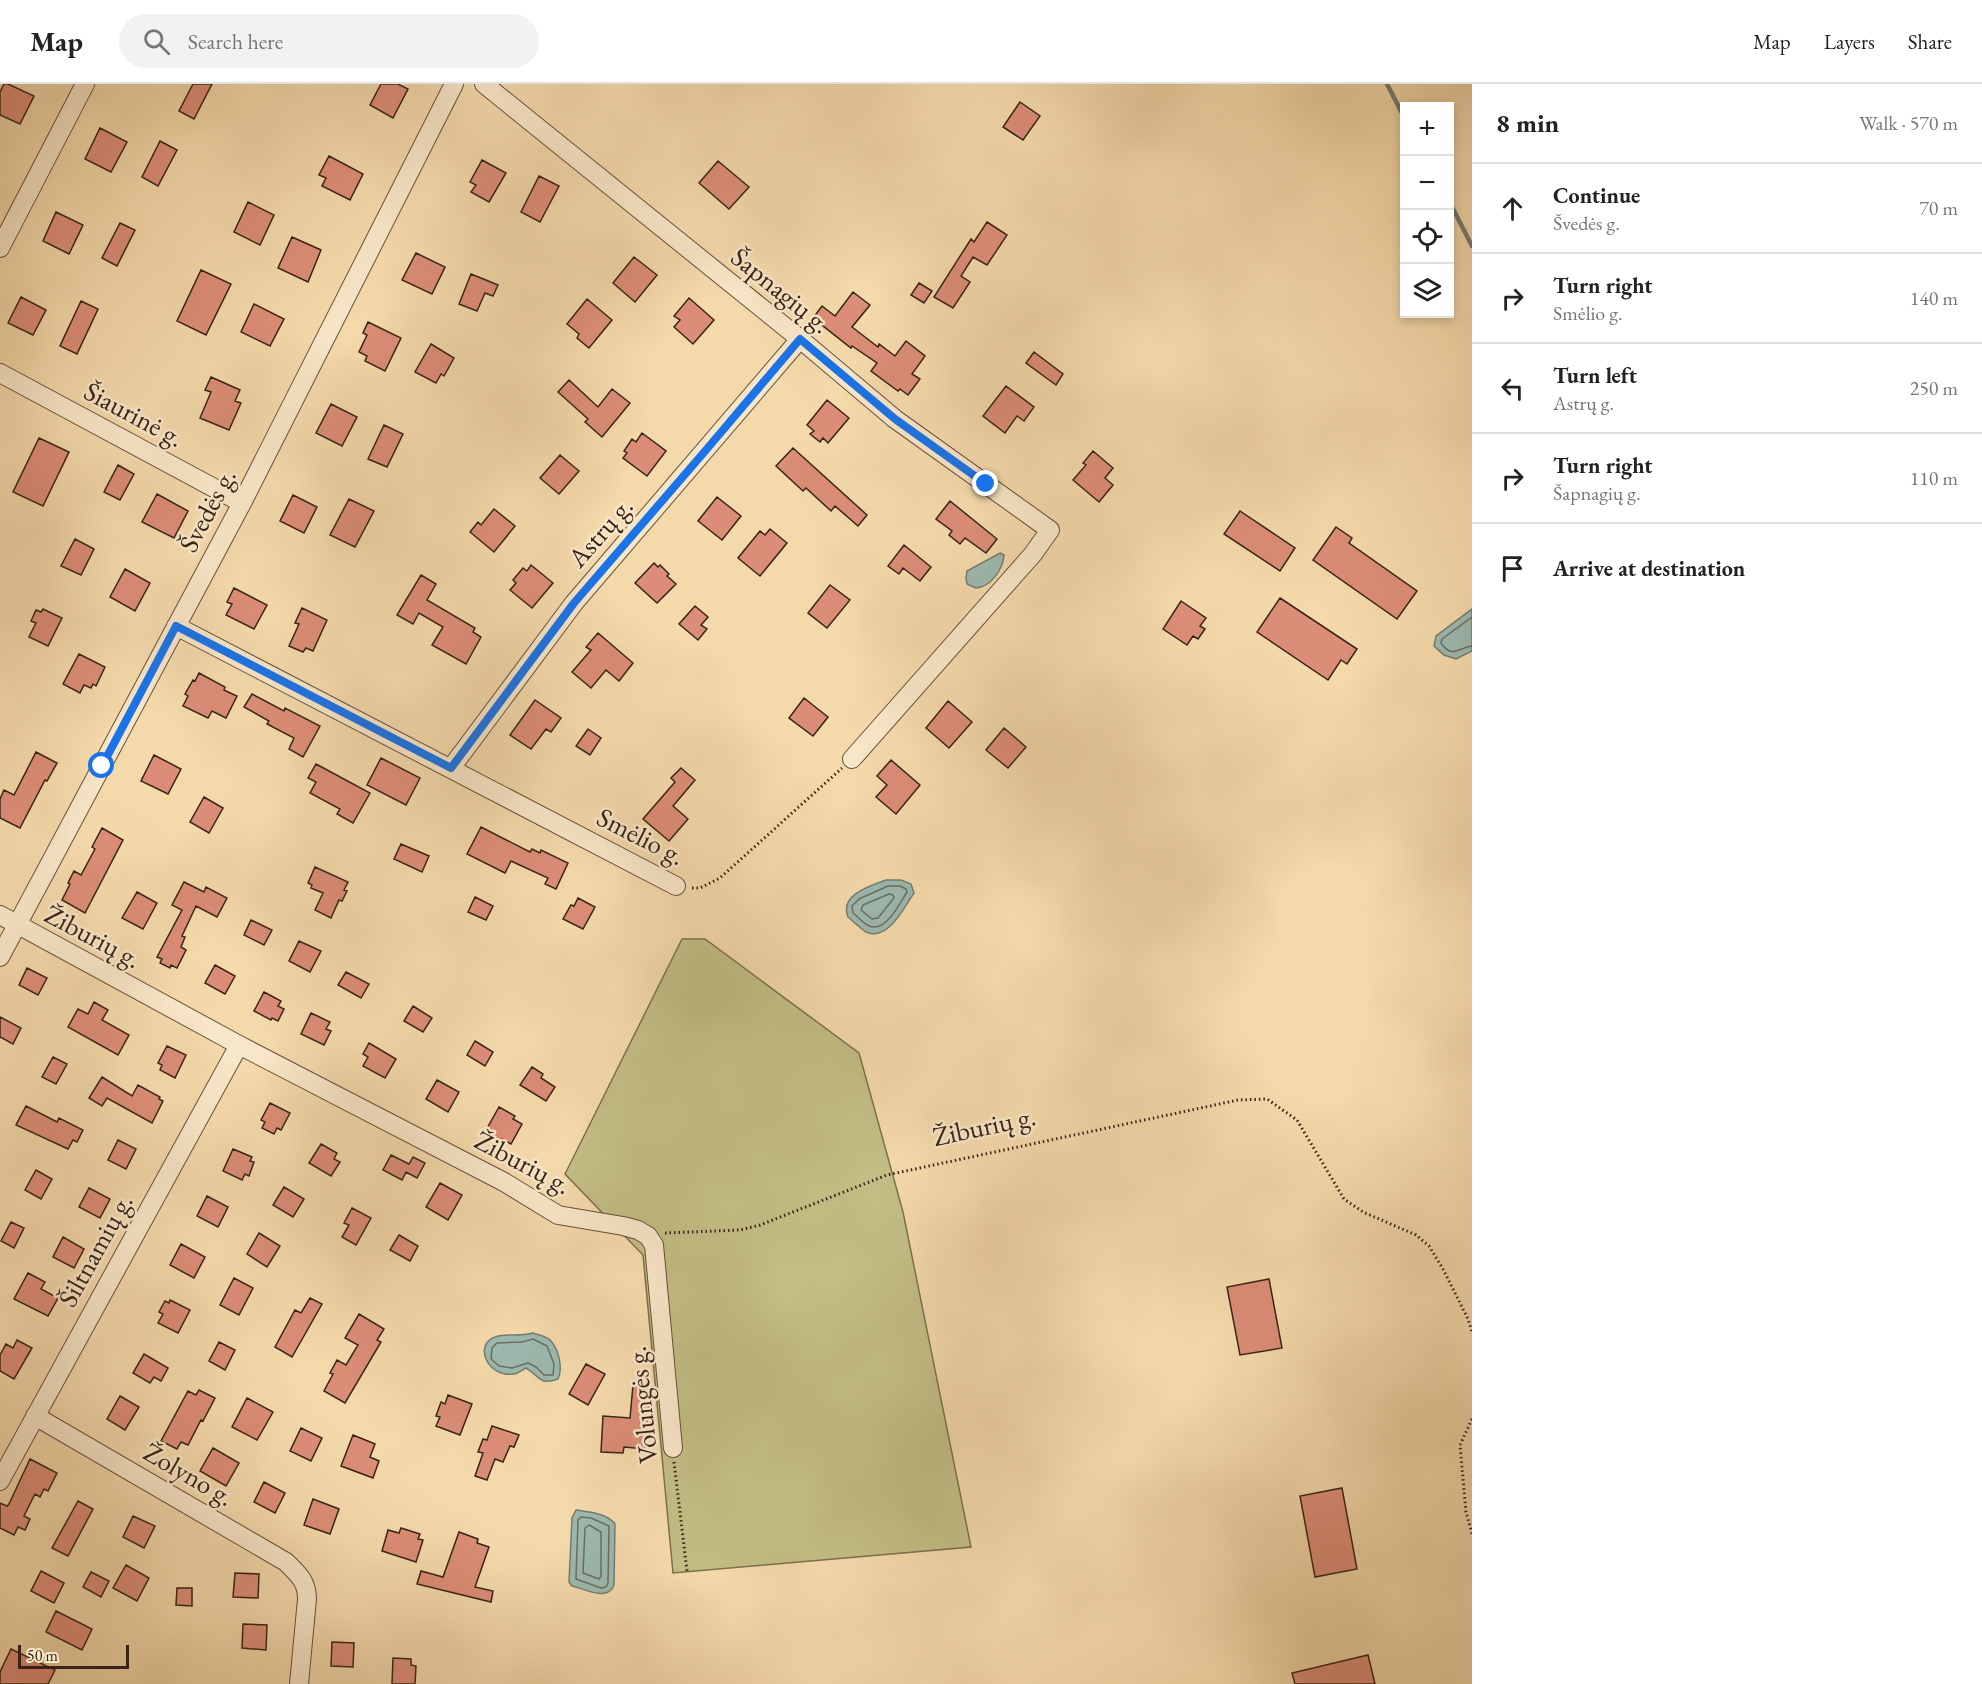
<!DOCTYPE html>
<meta charset="utf-8">
<style>
:root{--surface:#fff;--page:#f2f2f2;--text:#222;--muted:#767676;--line:#e0e0e0}
body{margin:0;font-family:"EB Garamond",serif;background:var(--page);color:var(--text)}
.controls{position:absolute;right:18px;top:18px;display:grid;overflow:hidden;border-radius:0px;box-shadow:0 3px 9px #0003}
.controls button{width:54px;height:54px;display:grid;place-items:center;padding:0;border:0;border-bottom:2px solid var(--line);background:var(--surface);color:var(--text);font:30px sans-serif}
.scale{position:absolute;left:18px;bottom:15px;width:111px;box-sizing:border-box;padding-left:6px;border:3px solid #382316;border-top:0;font-size:16px;line-height:21px;white-space:nowrap;color:#382316;-webkit-text-stroke:4px #f8e6c8;paint-order:stroke}
.stop{position:absolute;width:18px;height:18px;margin:-14px;border:4px solid #1a73e8;border-radius:50%;background:#fff}
.stop.end{background:#1a73e8;border-color:#fff;box-shadow:0 2px 6px #0008}
.list{margin:0;padding:0;list-style:none}
h2{display:flex;justify-content:space-between;align-items:center;height:78px;margin:0;padding:0 24px;font-size:26px}
h2 small{font-size:20px;font-weight:400;color:var(--muted)}
.list li{display:grid;grid-template-columns:39px 1fr auto;gap:18px;align-items:center;box-sizing:border-box;height:90px;padding:0 24px;border-top:2px solid var(--line)}
.list b{display:block;font-size:22px;white-space:nowrap}
.list p{margin:0;font-size:20px;white-space:nowrap;color:var(--muted)}
.list em{font-size:20px;font-style:normal;color:var(--muted)}
.icon{flex:none;width:33px;height:33px;fill:none;stroke:currentColor;stroke-width:2;stroke-linecap:round;stroke-linejoin:round}
.map{position:relative;flex:none;width:1472px;height:1600px;overflow:hidden}
header{display:flex;align-items:center;gap:36px;box-sizing:border-box;height:84px;padding:0 30px;background:var(--surface);border-bottom:2px solid var(--line)}
header strong{font-size:28px}
nav{display:flex;gap:33px;margin-inline-start:auto;font-size:21px}
.search{width:420px;height:54px;background:var(--page);display:flex;align-items:center;gap:15px;box-sizing:border-box;padding:0 21px;border-radius:33px;color:var(--muted);font-size:22px}
main{display:flex}
aside{flex:1;background:var(--surface)}
.map>svg:first-child{display:block}
.green{fill:#c2bd84;stroke:#7d704d;stroke-width:1.5}
.water{fill:#9cb9af;stroke:#747d72;stroke-width:1.5}
.lines{fill:none;stroke-linecap:round;stroke-linejoin:round}
.shore{stroke:#6a6e62;stroke-width:1.5}
.stream{stroke:#747d72;stroke-width:4.5}
.building{fill:#dc8d77;stroke:#382316;stroke-width:1.5}
.minor-casing{stroke:#67503b;stroke-width:20}
.path{stroke:#382316;stroke-width:3;stroke-dasharray:1.5 3;stroke-linecap:butt}
.minor{stroke:#f8e6c8;stroke-width:18}
.route{stroke:#1a73e8;stroke-width:8}
.labels{text-anchor:middle;dominant-baseline:central;stroke-width:5;stroke-linejoin:round;paint-order:stroke}
.street-label{font-size:27px;fill:#382316;stroke:#f8e6c8}
</style>
<header>
<strong>Map</strong>
<div class="search"><svg class="icon" aria-label="search" viewBox="0 0 24 24"><circle cx="10" cy="10" r="6"/><path d="M15 15l6 6"/></svg>Search here</div>
<nav><a>Map</a><a>Layers</a><a>Share</a></nav>
</header>
<main>
<div class="map">
<svg width="1472" height="1600" viewBox="0 0 1472 1600">
<rect width="100%" height="100%" fill="#f4d9ab"/>
<filter id="stains"><feTurbulence type="fractalNoise" baseFrequency=".00333" numOctaves="4"/><feColorMatrix values="0 0 0 0 .2 0 0 0 0 .09 0 0 0 0 .02 0 0 0 .5 -.17"/></filter>
<radialGradient id="worn" r=".72"><stop offset=".6" stop-color="#630" stop-opacity="0"/><stop offset="1" stop-color="#630" stop-opacity=".3"/></radialGradient>
<!-- green -->
<path class="green" d="M682,855H705L859,969L903,1128L971,1463L673,1489L643,1171L565,1090Z"/>
<!-- water -->
<path class="water" d="M1000,469L1004,471C1003,485 991,503 976,504L967,500L966,494L967,487Z
M1472,525V567L1456,575L1444,571L1434,562L1436,552Z
M886,796H901L911,800L914,809C904,823 888,858 866,848C860,844 854,838 848,833C839,811 870,802 886,796Z
M533,1249C538,1251 547,1252 551,1257C559,1266 563,1285 558,1295C539,1302 540,1292 526,1284C522,1286 518,1290 514,1290C488,1294 473,1261 495,1253C505,1249 520,1253 533,1249Z
M576,1426C589,1428 607,1429 615,1440L614,1501C608,1518 585,1505 572,1502L569,1498L572,1434Z"/>
<g class="lines">
<!-- shore -->
<path class="shore" d="M1472,533L1442,555L1441,559C1452,575 1458,564 1472,562
M888,802H900L906,805L907,808C900,819 886,849 869,842C863,839 858,833 853,829L852,822L859,815Z
M889,810L893,811L894,814L878,834L872,835L861,826L863,821Z
M533,1255L547,1262L554,1280L553,1291H544L536,1283L528,1279L512,1284L499,1282L491,1275L492,1264L497,1259L522,1258Z
M581,1433L591,1434L609,1442L608,1499L606,1503L601,1504L576,1495L578,1436Z
M589,1441L601,1448V1492L599,1495L583,1489L585,1444Z"/>
<!-- stream -->
<path class="stream" d="M1387,0L1404,33
M1450,119L1472,162"/>
</g>
<!-- building -->
<path class="building" d="M4,0H8L34,12L20,40L0,31V8Z
M193,0H212L194,35L179,27Z
M381,0H398L408,5L393,34L370,21Z
M1020,18L1040,32L1023,56L1003,43Z
M100,44L127,58L111,88L85,75Z
M160,57L177,66L158,102L142,93Z
M329,72L363,90L350,116L322,102L326,94L319,91Z
M482,76L506,89L489,118L471,108L476,101L470,98Z
M718,77L749,103L729,125L699,99Z
M539,92L559,102L540,138L521,128Z
M248,118L274,131L260,161L234,148Z
M56,128L83,141L69,170L43,157Z
M987,138L1007,151L987,181L973,173L961,192L970,198L953,224L934,213L971,155L974,158Z
M120,139L135,146L117,182L102,174Z
M292,153L321,166L308,198L278,184Z
M416,169L445,183L432,210L402,196Z
M634,173L657,191L635,218L613,199Z
M201,186L231,200L206,251L177,237Z
M471,190L498,201L493,212L485,209L477,227L459,220Z
M919,199L932,207L924,219L911,211Z
M853,208L870,221L852,243L878,263L879,260L895,272L906,257L925,272L912,290L920,295L908,311L900,305L898,307L871,287L877,279L852,262L851,264L813,234L822,222L835,232Z
M21,213L46,226L33,251L8,239Z
M689,214L714,236L693,260L674,243L680,236L674,232Z
M587,215L612,236L589,264L577,254L579,250L567,240Z
M81,217L98,225L77,270L60,262Z
M254,220L284,235L270,262L241,248Z
M368,238L401,254L385,287L365,277L367,272L359,268L367,251L363,249Z
M431,260L454,274L444,292L441,290L436,299L415,288Z
M1034,268L1063,290L1056,301L1026,279Z
M211,293L240,306L235,317L241,319L229,346L200,334L211,308L205,306Z
M569,296L598,323L612,305L630,319L602,353L585,338L588,335L558,308Z
M1006,302L1034,323L1024,337L1017,332L1005,349L983,332Z
M827,316L849,334L828,359L823,354L820,358L810,350L814,347L807,341Z
M331,320L357,333L342,362L316,349Z
M384,341L403,350L387,383L368,375Z
M642,349L666,367L647,392L623,374L627,369L624,367L632,355L636,358Z
M39,354L69,368L43,422L13,408Z
M793,364L867,431L858,442L835,422L831,427L806,404L803,407L776,382Z
M1093,367L1113,384L1105,394L1113,401L1099,418L1073,396L1086,381L1083,379Z
M560,371L579,387L559,410L540,394Z
M118,381L134,390L120,416L104,408Z
M157,410L188,427L174,454L142,438Z
M293,411L317,423L304,449L280,437Z
M717,413L741,432L722,456L698,437Z
M349,415L374,427L355,463L330,451Z
M950,417L997,455L986,469L965,454L960,460L949,451L952,447L936,435Z
M494,425L515,442L494,468L470,448L478,438L481,441Z
M1240,427L1295,464L1280,487L1224,450Z
M1336,443L1352,454L1349,459L1417,507L1397,535L1313,476Z
M770,445L787,459L760,492L738,474L760,447L765,451Z
M75,455L94,465L81,491L61,482Z
M904,461L931,483L920,497L903,484L899,490L888,482Z
M654,479L658,483L660,481L669,490L667,492L676,500L657,519L635,499Z
M531,481L553,499L532,524L510,506L516,499L513,496L523,484L527,487Z
M125,485L150,499L135,527L110,513Z
M421,491L436,500L427,516L475,544L473,548L481,553L466,580L432,561L443,543L419,529L413,540L397,531Z
M830,501L850,516L827,544L808,529Z
M234,504L267,521L254,545L226,531L232,520L227,518Z
M1280,514L1357,565L1347,580L1341,576L1328,596L1257,548Z
M1181,517L1206,534L1200,542L1205,545L1198,555L1193,552L1187,561L1163,545Z
M695,522L708,533L701,541L707,545L698,556L679,540Z
M302,524L327,536L313,567L306,564L303,568L289,562L299,540L295,539Z
M43,525L62,534L48,562L29,553L36,539L31,537L36,526L41,528Z
M598,549L633,579L619,597L606,586L591,604L572,588L591,566L586,563Z
M79,570L105,583L96,602L93,600L91,604L84,601L80,609L63,600Z
M199,589L225,603L224,606L237,612L226,634L212,627L208,634L183,622L188,612L185,610L193,596L195,597Z
M252,610L284,627L285,624L320,642L303,673L289,665L294,654L267,640L269,637L244,623Z
M804,614L828,633L813,652L789,634Z
M535,616L561,634L551,648L546,645L531,665L510,651Z
M948,617L972,638L949,664L926,644Z
M1004,644L1026,663L1008,684L986,666Z
M588,645L601,654L590,671L576,662Z
M36,668L57,679L47,697L45,696L20,744L0,734V715L4,706L14,711Z
M154,671L181,685L168,710L141,697Z
M381,674L420,694L406,721L367,701Z
M891,676L920,701L896,730L876,713L887,701L877,692Z
M316,680L370,709L353,739L337,730L340,725L310,709L316,698L308,694Z
M681,684L695,696L673,722L688,735L669,757L643,735L675,698L671,694Z
M204,713L223,724L209,749L190,738Z
M481,743L530,768L532,765L540,769L541,766L568,779L556,805L545,800L548,794L511,777L505,789L467,770Z
M102,744L123,756L85,829L62,816L70,800L68,799L74,787L81,791L95,765L92,763Z
M401,760L429,772L422,788L394,775Z
M315,783L348,798L344,806L347,807L342,817L339,816L331,834L315,826L323,809L311,804L312,801L308,799Z
M184,798L204,808L206,803L227,814L217,833L196,822L182,852L185,853L181,863L186,866L177,884L171,881L170,884L160,879L162,875L157,873L182,826L172,821Z
M137,808L157,819L143,845L122,834Z
M475,813L493,822L486,836L468,828Z
M578,814L595,823L583,845L563,835L571,821L574,822Z
M251,836L272,846L264,861L244,851Z
M299,857L321,867L310,888L289,877Z
M215,881L235,892L225,910L205,899Z
M27,884L47,894L38,911L19,901Z
M346,888L369,900L361,914L338,901Z
M264,908L281,917L278,922L284,925L278,937L272,934L271,936L254,927Z
M94,918L108,926L102,936L129,951L118,971L68,943L78,925L88,930Z
M413,922L432,934L423,948L404,937Z
M311,929L330,938L326,945L331,947L324,961L301,950Z
M0,933L21,944L13,960L0,953Z
M475,957L493,968L485,982L467,971Z
M369,959L396,975L385,994L363,982L368,973L363,970Z
M167,962L186,971L175,994L160,986L162,981L158,979Z
M53,973L67,980L56,1000L42,993Z
M532,983L543,990L541,994L555,1003L546,1017L520,1001Z
M102,993L132,1012L138,1001L160,1013L159,1015L163,1017L152,1039L107,1014L102,1022L89,1014Z
M437,996L459,1008L448,1028L426,1015Z
M270,1019L290,1029L281,1046L277,1044L274,1050L262,1044L265,1038L261,1036Z
M26,1022L57,1038L59,1034L83,1046L77,1058L73,1056L68,1065L16,1041Z
M499,1023L515,1032L513,1035L522,1040L511,1060L502,1055L501,1057L485,1048Z
M118,1056L136,1065L126,1085L108,1076Z
M321,1060L337,1069L334,1075L340,1078L331,1092L309,1079Z
M233,1065L252,1073L250,1077L254,1078L249,1092L245,1090L242,1096L223,1087Z
M391,1071L409,1080L413,1073L425,1079L417,1094L406,1088L402,1096L383,1086Z
M36,1086L52,1095L41,1115L25,1106Z
M440,1099L462,1111L448,1136L426,1123Z
M284,1103L304,1115L293,1133L273,1121Z
M89,1104L110,1115L100,1134L79,1123Z
M207,1112L228,1123L218,1143L197,1132Z
M352,1124L371,1134L356,1161L342,1153L349,1141L344,1139Z
M11,1138L24,1144L14,1164L1,1157Z
M259,1149L280,1162L267,1183L247,1170Z
M399,1151L418,1162L410,1177L390,1166Z
M63,1153L84,1165L74,1184L53,1173Z
M181,1160L205,1173L194,1194L170,1181Z
M28,1189L45,1198L41,1205L58,1214L48,1232L14,1215Z
M234,1194L253,1204L239,1231L220,1221Z
M1269,1195L1282,1264L1240,1271L1227,1203Z
M310,1214L322,1220L292,1273L275,1263L295,1226L301,1229Z
M170,1216L190,1226L178,1249L158,1239L163,1230L159,1228L165,1217L169,1219Z
M359,1230L384,1245L377,1256L381,1258L345,1319L324,1307L333,1290L330,1289L337,1276L346,1281L358,1261L345,1254Z
M17,1256L32,1264L14,1295L0,1287V1271L6,1260L13,1264Z
M219,1258L235,1266L225,1286L209,1277Z
M144,1270L168,1284L161,1297L154,1293L150,1299L133,1289Z
M586,1280L605,1290L588,1321L569,1310Z
M633,1301L650,1303L645,1365L624,1363L623,1369L601,1368L603,1332L630,1334Z
M199,1306L215,1314L203,1337L201,1336L188,1361L181,1358L177,1365L161,1357L188,1307L196,1311Z
M448,1311L472,1320L460,1351L436,1342L440,1333L436,1332L441,1318L445,1320Z
M120,1312L139,1323L125,1346L107,1335Z
M247,1314L273,1328L257,1356L232,1343Z
M492,1342L519,1351L514,1363L510,1362L503,1378L495,1375L487,1396L475,1392L483,1369L478,1368L483,1355L487,1356Z
M301,1344L322,1354L311,1377L290,1367Z
M353,1351L375,1360L370,1373L379,1377L373,1394L341,1382Z
M213,1364L239,1379L226,1402L200,1387Z
M30,1375L57,1389L48,1407L44,1405L40,1413L35,1410L24,1432L30,1435L25,1446L18,1443L14,1451L0,1444V1419L7,1422L9,1420Z
M264,1398L285,1409L275,1429L254,1418Z
M1342,1404L1357,1485L1315,1493L1300,1412Z
M313,1415L339,1425L330,1450L304,1441Z
M78,1417L93,1425L68,1472L52,1464Z
M133,1432L155,1442L144,1464L123,1453Z
M401,1444L420,1450L418,1455L423,1456L416,1478L382,1467L388,1446L399,1449Z
M459,1448L478,1455L477,1459L489,1463L475,1503L493,1507L491,1518L417,1500L421,1487L443,1493Z
M126,1481L149,1494L137,1517L113,1504Z
M41,1487L64,1499L54,1519L31,1507Z
M91,1488L109,1497L101,1513L83,1503Z
M235,1489L259,1490L258,1514L233,1513Z
M177,1504H192V1522L176,1521Z
M56,1527L92,1545L82,1566L46,1548Z
M243,1540L267,1541L266,1566L242,1564Z
M332,1558L354,1559L353,1583L331,1582Z
M11,1565L55,1586L48,1600H0V1588Z
M1368,1571L1375,1600H1295L1292,1589Z
M393,1574L411,1575V1581L416,1582L415,1600H392Z"/>
<g class="lines">
<defs>
<path id="minor" d="M484,0L800,255L895,335L1050,446L1033,470L852,675
M0,164L85,0
M0,289L242,419
M176,542L676,802
M451,684L574,519L800,255
M0,831L239,961L504,1098L558,1131L623,1142L638,1146L648,1152L654,1161L673,1364
M0,873L242,419L454,0
M35,1332L286,1478C298,1490 307,1497 307,1515L299,1600
M0,1397L239,961"/>
</defs>
<!-- minor casing -->
<use href="#minor" class="minor-casing"/>
<!-- path -->
<path class="path" d="M692,804H700L720,794L842,684
M665,1149L740,1146L760,1141L887,1091L1238,1016L1267,1015L1297,1036L1344,1115L1363,1128L1416,1151L1429,1162L1443,1185L1468,1235L1472,1248
M1472,1335L1460,1361L1466,1428L1472,1450
M674,1378L687,1487"/>
<!-- minor -->
<use href="#minor" class="minor"/>
</g>
<g class="lines">
<!-- route -->
<path class="route" d="M102,682L176,542L451,684L574,519L706,366L800,255L895,335L986,400"/>
</g>
<g class="labels">
<!-- street labels -->
<g class="street-label">
<text transform="translate(781 206) rotate(39)">Šapnagių g.</text>
<text transform="translate(134 330) rotate(28)">Šiaurinė g.</text>
<text transform="translate(207 426) rotate(-62)">Švedės g.</text>
<text transform="translate(600 448) rotate(-49)">Astrų g.</text>
<text transform="translate(641 752) rotate(27)">Smėlio g.</text>
<text transform="translate(93 852) rotate(28)">Žiburių g.</text>
<text transform="translate(984 1042) rotate(-12)">Žiburių g.</text>
<text transform="translate(523 1078) rotate(28)">Žiburių g.</text>
<text transform="translate(95 1166) rotate(-61)">Šiltnamių g.</text>
<text transform="translate(642 1321) rotate(-96)">Volungės g.</text>
<text transform="translate(189 1390) rotate(30)">Žolyno g.</text>
</g>
</g>
<rect width="100%" height="100%" filter="url(#stains)"/>
<rect width="100%" height="100%" fill="url(#worn)"/>
</svg>
<div class="controls">
<button>+</button>
<button>−</button>
<button><svg class="icon" aria-label="locate" viewBox="0 0 24 24"><circle cx="12" cy="12" r="6"/><path d="M12 2v4M12 18v4M2 12h4M18 12h4"/></svg></button>
<button><svg class="icon" aria-label="layers" viewBox="0 0 24 24"><path d="M12 4l9 5-9 5-9-5zM3 14l9 5 9-5"/></svg></button>
</div>
<div class="scale">50 m</div>
<div class="stop" style="left:102px;top:682px"></div>
<div class="stop end" style="left:986px;top:400px"></div>
</div>
<aside>
<h2>8 min<small>Walk · 570 m</small></h2>
<ul class="list">
<li><svg class="icon" aria-label="ahead" viewBox="0 0 24 24"><path d="M12 20V5M6 11l6-6 6 6"/></svg><div><b>Continue</b><p>Švedės g.</p></div><em>70 m</em></li>
<li><svg class="icon" aria-label="right" viewBox="0 0 24 24"><path d="M7 20v-9h11M14 6l5 5-5 5"/></svg><div><b>Turn right</b><p>Smėlio g.</p></div><em>140 m</em></li>
<li><svg class="icon" aria-label="left" viewBox="0 0 24 24"><path d="M17 20v-9H6M10 6l-5 5 5 5"/></svg><div><b>Turn left</b><p>Astrų g.</p></div><em>250 m</em></li>
<li><svg class="icon" aria-label="right" viewBox="0 0 24 24"><path d="M7 20v-9h11M14 6l5 5-5 5"/></svg><div><b>Turn right</b><p>Šapnagių g.</p></div><em>110 m</em></li>
<li><svg class="icon" aria-label="arrive" viewBox="0 0 24 24"><path d="M6 21V4h12l-3 4 3 4H6"/></svg><div><b>Arrive at destination</b></div></li>
</ul>
</aside>
</main>
